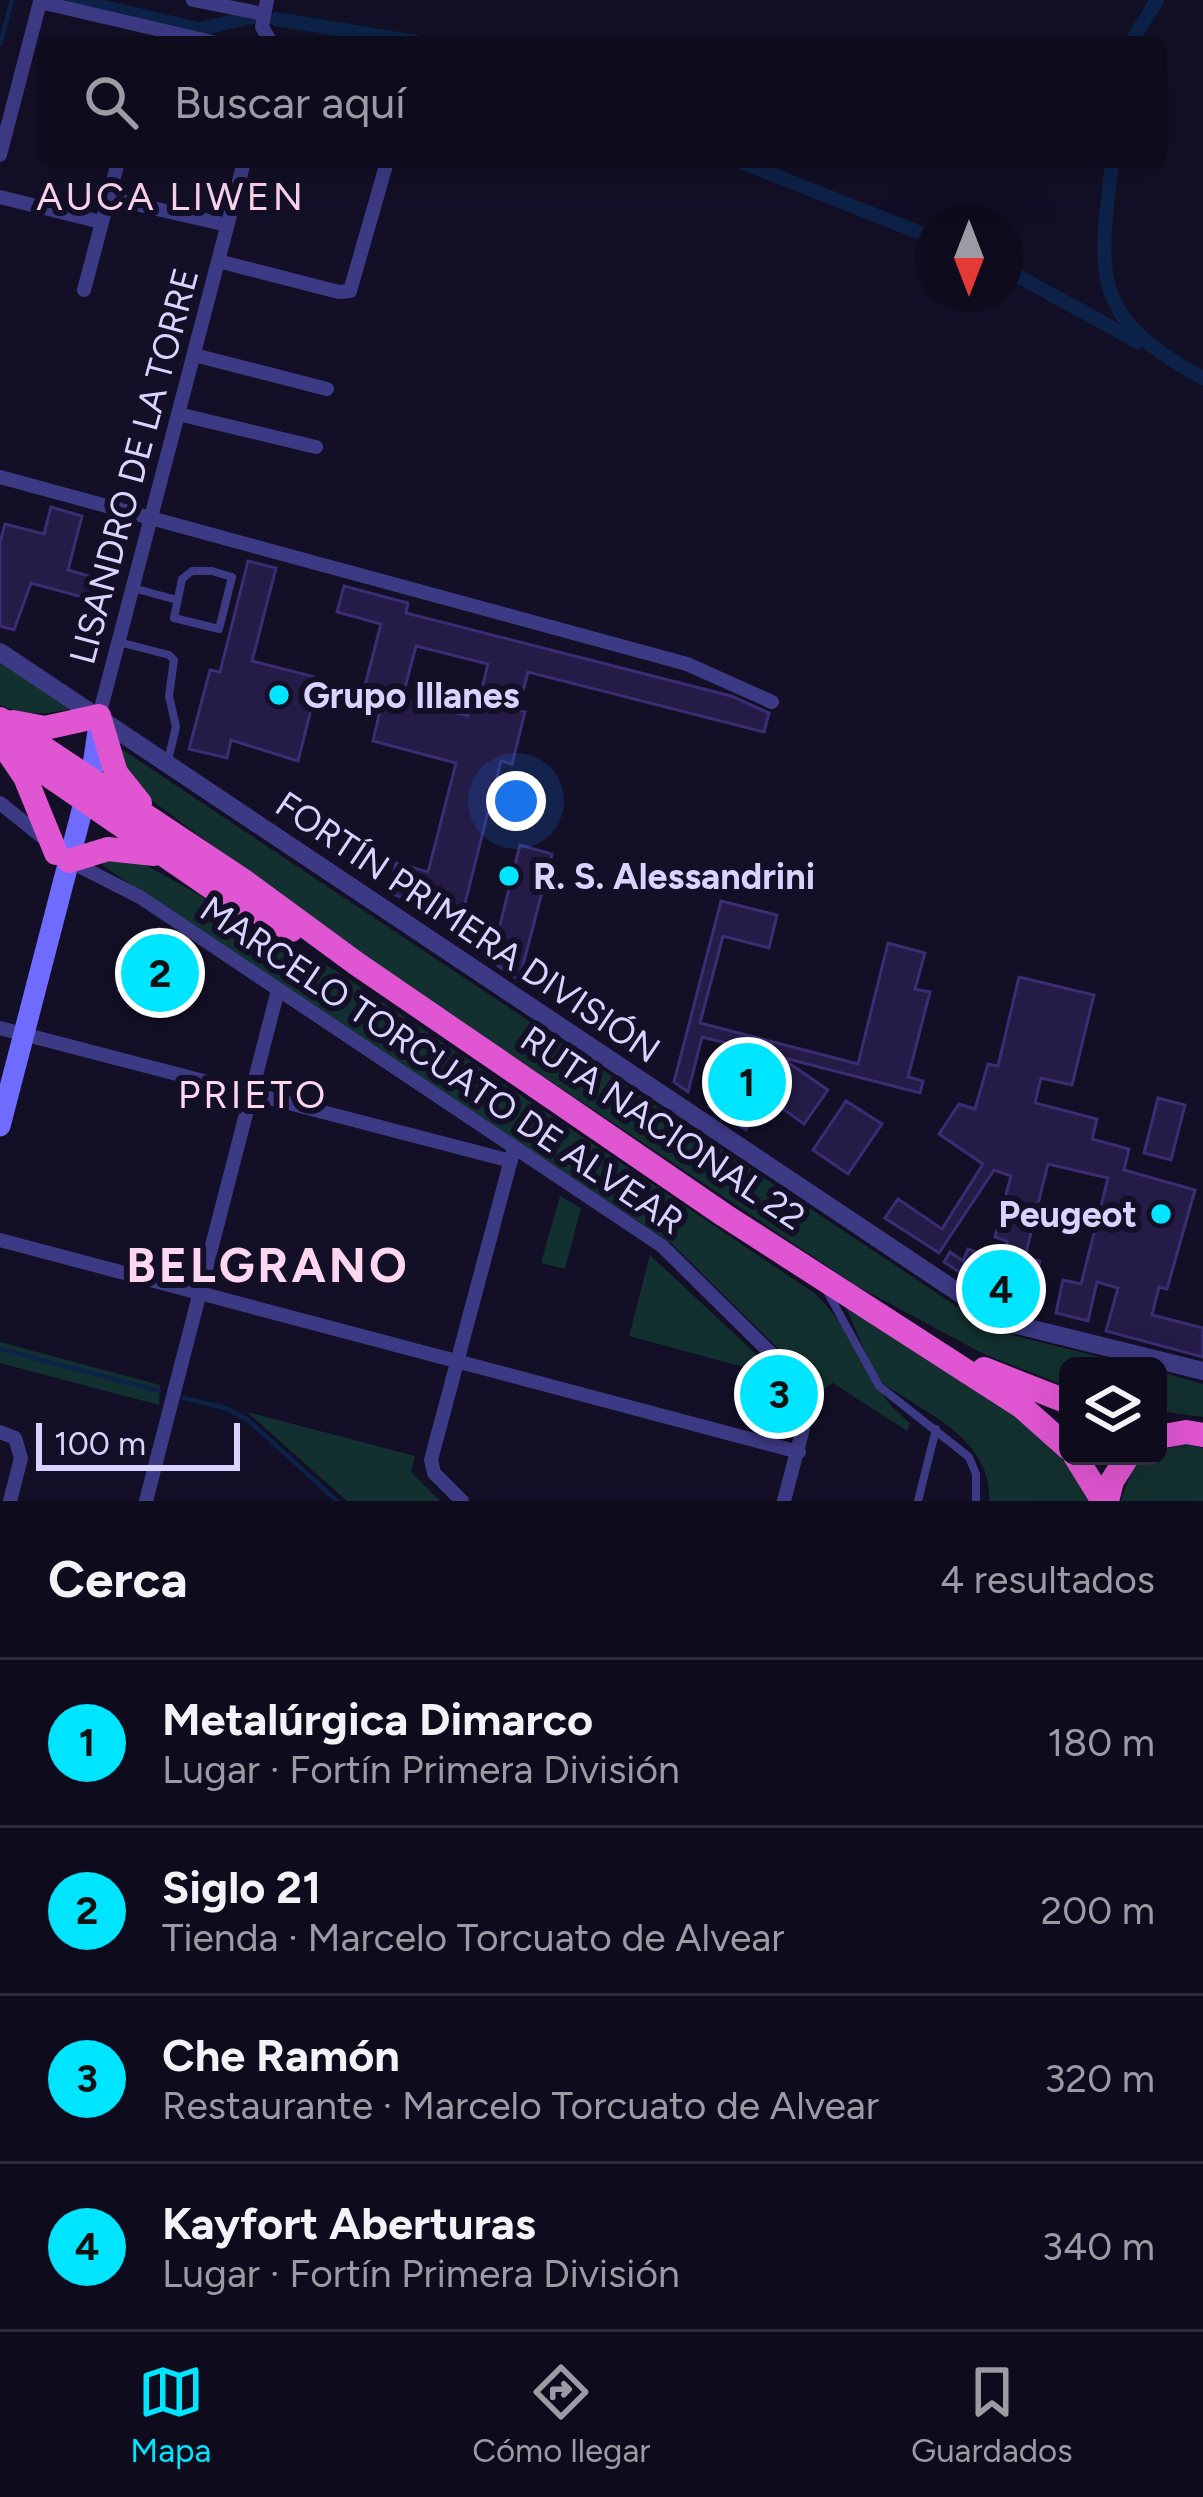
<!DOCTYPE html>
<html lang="es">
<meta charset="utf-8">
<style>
:root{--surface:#0e0b1c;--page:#171425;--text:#f1f3f6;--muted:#9b9ba3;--line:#2e2b3b;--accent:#00e5ff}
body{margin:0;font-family:Figtree,sans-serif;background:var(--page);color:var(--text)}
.controls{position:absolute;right:36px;bottom:36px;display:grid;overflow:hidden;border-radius:18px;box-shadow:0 12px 48px #0002}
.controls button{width:108px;height:108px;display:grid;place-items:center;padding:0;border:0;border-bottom:3px solid var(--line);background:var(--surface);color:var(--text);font:60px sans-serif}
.compass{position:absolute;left:915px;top:204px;width:108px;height:108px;border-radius:50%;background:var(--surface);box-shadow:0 12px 48px #0002;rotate:180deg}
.scale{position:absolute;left:36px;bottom:30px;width:204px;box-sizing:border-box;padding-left:12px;border:6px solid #d9d4ff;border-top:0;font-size:33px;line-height:42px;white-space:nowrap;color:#d9d4ff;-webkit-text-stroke:9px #130f26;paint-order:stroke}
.you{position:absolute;left:516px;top:801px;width:42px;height:42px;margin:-30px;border:9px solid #fff;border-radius:50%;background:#1a73e8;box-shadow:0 0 0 18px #1a73e833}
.badge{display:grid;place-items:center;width:78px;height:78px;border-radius:50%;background:var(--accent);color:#111;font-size:39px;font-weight:700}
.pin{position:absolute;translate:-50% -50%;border:6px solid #fff;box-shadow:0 3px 12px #0006}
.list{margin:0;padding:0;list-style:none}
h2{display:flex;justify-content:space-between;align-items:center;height:156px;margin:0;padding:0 48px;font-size:51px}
h2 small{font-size:39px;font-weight:400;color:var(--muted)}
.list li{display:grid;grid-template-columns:78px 1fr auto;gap:36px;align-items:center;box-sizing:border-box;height:168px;padding:0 48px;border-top:3px solid var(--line)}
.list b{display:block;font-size:45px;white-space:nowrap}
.list p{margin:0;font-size:39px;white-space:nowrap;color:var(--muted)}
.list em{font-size:39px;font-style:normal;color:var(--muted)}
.icon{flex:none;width:66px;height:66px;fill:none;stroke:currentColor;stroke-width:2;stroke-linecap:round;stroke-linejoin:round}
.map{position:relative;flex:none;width:1203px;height:1501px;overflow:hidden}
.search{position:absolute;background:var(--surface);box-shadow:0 12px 48px #0002;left:36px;right:36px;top:36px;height:132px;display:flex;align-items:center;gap:30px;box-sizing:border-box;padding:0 42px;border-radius:18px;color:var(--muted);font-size:45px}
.sheet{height:828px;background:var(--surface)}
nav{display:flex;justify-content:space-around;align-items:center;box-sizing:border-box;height:168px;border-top:3px solid var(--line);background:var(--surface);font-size:33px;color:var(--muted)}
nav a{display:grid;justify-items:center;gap:6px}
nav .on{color:var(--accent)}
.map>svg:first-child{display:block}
.green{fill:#12302f}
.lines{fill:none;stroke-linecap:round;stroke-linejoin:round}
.stream{stroke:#0c2248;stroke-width:4.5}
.canal{stroke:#0c2248;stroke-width:14}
.building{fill:#241b47;stroke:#3b2d73;stroke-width:3;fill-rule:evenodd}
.service{stroke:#3d3a85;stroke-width:8}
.minor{stroke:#3d3a85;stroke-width:14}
.tertiary{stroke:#3d3a85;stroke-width:18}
.secondary{stroke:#6f6bff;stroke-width:21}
.trunk{stroke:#e055d1;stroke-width:24}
.poi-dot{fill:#00e5ff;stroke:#130f26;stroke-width:4.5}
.labels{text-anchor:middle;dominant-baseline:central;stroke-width:12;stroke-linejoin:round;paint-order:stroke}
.street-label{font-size:36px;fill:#d9d4ff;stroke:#130f26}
.poi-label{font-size:36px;font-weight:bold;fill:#d9d4ff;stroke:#130f26;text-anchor:start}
.neighbourhood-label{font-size:39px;letter-spacing:3px;fill:#ffd6f0;stroke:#130f26}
.district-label{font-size:48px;font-weight:bold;letter-spacing:3px;fill:#ffd6f0;stroke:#130f26}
</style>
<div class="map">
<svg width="1203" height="1501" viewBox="0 0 1203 1501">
<rect width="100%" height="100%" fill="#130f26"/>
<!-- green -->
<path class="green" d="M0,660L74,708C46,715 27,716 0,705Z
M111,742L992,1330L1137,1366H1068V1387L982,1353L857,1286L329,933L134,787Z
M103,860L142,863L338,972L814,1293C857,1331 862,1386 910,1423L907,1431L833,1383L821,1391L671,1243L103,866Z
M560,1196L581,1208L565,1269L541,1263Z
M650,1255L772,1369L770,1374L629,1336Z
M845,1305C912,1346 1007,1398 1061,1454C1073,1467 1082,1486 1091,1501H989C993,1440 927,1414 884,1384L875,1375Z
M0,1342L160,1385L159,1405L0,1363Z
M1158,1371L1203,1384V1417L1158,1411Z
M247,1412L415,1456L411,1472L440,1501H347Z
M1186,1444L1203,1448V1501H1121L1131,1472L1145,1457L1158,1456V1451Z"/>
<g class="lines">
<!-- stream -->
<path class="stream" d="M0,44L12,0
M0,1349L159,1391
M184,1398L225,1408L248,1420L337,1501"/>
<!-- canal -->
<path class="canal" d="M73,0L199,29L253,17
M276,19L417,42
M1131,42L1157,0
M741,162L933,238
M1112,162C1098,279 1091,317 1203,378
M1005,269L1138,342"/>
</g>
<!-- building -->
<path class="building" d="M51,507L82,516L68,570L99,579L93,600L31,583L14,630L0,626V543L5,524L44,534Z
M248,561L276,568L252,661L319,678L298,761L231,740L227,758L189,749L210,670L220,672Z
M344,586L408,603L406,613L731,696L769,713L764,732L528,672L518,710L525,712L512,764L501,761L461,919L421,909L422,904L389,893L396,863L428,872L456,763L373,741L381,706L361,701L381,624L337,612ZM416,646L488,664L479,700L472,699L468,716L402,699Z
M520,845L552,854L519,980L491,961Z
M721,901L777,915L769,948L723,936L700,1023L858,1064L888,943L925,953L915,989L930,992L908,1077L923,1081L920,1093L780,1057L828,1090L804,1124L762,1094L747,1117L752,1120L746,1130L709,1106L747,1048L702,1037L688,1092L674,1082Z
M159,928L200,955L168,1004L119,990Z
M1019,977L1094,995L1072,1085L1041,1078L1035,1103L1097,1119L1092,1139L1129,1149L1124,1170L1195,1190L1167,1289L1159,1287L1152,1315L1203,1328V1357L1106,1331L1118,1288L1097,1282L1088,1321L1056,1313L1063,1280L1081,1284L1108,1178L1048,1164L1025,1257L1040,1261L1029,1311L1013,1307L944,1262L950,1252L963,1261L968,1249L1003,1263L1007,1241L995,1237L1011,1176L994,1170L939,1253L885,1218L898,1199L942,1229L983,1164L939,1134L959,1104L975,1109L988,1064L998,1066Z
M1158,1098L1185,1105L1171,1160L1144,1153Z
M846,1101L882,1124L848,1174L813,1150Z"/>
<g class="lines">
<!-- service -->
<path class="service" d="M192,571H212L232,577L219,629L174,618L182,579Z
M133,588L177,600
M119,642L169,655L174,660L169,696L176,727L168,760
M828,1293L879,1386L969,1457L976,1474V1501
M918,1501L936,1429"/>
<!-- minor -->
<path class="minor" d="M193,0L264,14
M267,0L262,27L271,42
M0,155L40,2L212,42
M0,197L101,222
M109,198L227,225
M218,261L339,292L350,291L387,162
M84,290L118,162
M194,355L327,389
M178,414L316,447
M0,477L687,664L772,702
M99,716L244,162
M0,803L41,836
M69,861L140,897L662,1246L812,1394L784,1501
M0,1028L511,1161
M0,1240L799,1452
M0,1432L15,1438L21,1458L10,1501
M146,1501L278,990
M462,1501L434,1473L431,1460L513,1152"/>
<!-- tertiary -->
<path class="tertiary" d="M0,652L992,1315L1013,1324L1203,1371"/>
<!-- secondary -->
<path class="secondary" d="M0,1126L92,772L99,724"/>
<!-- trunk -->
<path class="trunk" d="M0,719L244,881L357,964L724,1215L1022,1407L1068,1448
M13,722L45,728L99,716L116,773L140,803
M0,742L211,887L291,930
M10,755L25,777L56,853
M69,861L108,849L154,854
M984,1369L1068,1402
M1158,1437L1186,1432L1203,1435
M1075,1456L1103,1501
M1107,1501L1112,1481L1128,1456"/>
</g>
<!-- markers -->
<g class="poi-dot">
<circle cx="279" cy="695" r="12"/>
<circle cx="509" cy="876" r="12"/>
<circle cx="1161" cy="1214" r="12"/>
</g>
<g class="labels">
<!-- street labels -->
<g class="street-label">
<text transform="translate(134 466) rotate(-75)">LISANDRO DE LA TORRE</text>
<text transform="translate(468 927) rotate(34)">FORTÍN PRIMERA DIVISIÓN</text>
<text transform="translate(442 1065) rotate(34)">MARCELO TORCUATO DE ALVEAR</text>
<text transform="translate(663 1128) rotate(34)">RUTA NACIONAL 22</text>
</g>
<!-- poi labels -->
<g class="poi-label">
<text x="303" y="695">Grupo Illanes</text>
<text x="533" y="876">R. S. Alessandrini</text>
<text x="1137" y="1214" text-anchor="end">Peugeot</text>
</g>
<!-- neighbourhood labels -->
<g class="neighbourhood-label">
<text x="171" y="196">AUCA LIWEN</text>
<text x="253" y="1094">PRIETO</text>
</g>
<!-- district labels -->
<g class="district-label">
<text x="268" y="1265">BELGRANO</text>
</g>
</g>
</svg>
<div class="controls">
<button><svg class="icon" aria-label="layers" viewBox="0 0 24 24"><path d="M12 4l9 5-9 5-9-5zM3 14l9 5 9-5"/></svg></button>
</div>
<svg class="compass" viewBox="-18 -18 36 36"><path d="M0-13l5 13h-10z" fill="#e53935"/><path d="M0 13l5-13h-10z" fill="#9b9ba3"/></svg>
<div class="scale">100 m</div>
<div class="you"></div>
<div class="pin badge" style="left:747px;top:1082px">1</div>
<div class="pin badge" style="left:160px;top:973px">2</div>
<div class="pin badge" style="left:779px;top:1394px">3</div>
<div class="pin badge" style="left:1001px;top:1289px">4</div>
<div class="search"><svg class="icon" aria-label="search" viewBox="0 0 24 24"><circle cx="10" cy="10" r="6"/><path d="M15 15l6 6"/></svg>Buscar aquí</div>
</div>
<section class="sheet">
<h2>Cerca<small>4 resultados</small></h2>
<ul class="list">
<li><span class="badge">1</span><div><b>Metalúrgica Dimarco</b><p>Lugar · Fortín Primera División</p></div><em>180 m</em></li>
<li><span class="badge">2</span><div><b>Siglo 21</b><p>Tienda · Marcelo Torcuato de Alvear</p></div><em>200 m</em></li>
<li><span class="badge">3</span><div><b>Che Ramón</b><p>Restaurante · Marcelo Torcuato de Alvear</p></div><em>320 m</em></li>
<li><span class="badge">4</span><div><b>Kayfort Aberturas</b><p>Lugar · Fortín Primera División</p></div><em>340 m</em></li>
</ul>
</section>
<nav>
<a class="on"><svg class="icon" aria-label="map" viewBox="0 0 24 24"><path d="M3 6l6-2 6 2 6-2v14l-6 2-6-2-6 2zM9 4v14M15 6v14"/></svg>Mapa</a>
<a><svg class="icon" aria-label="directions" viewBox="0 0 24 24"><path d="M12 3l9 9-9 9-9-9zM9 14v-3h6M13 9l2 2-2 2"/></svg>Cómo llegar</a>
<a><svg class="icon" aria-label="saved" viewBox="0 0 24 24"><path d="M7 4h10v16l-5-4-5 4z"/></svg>Guardados</a>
</nav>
